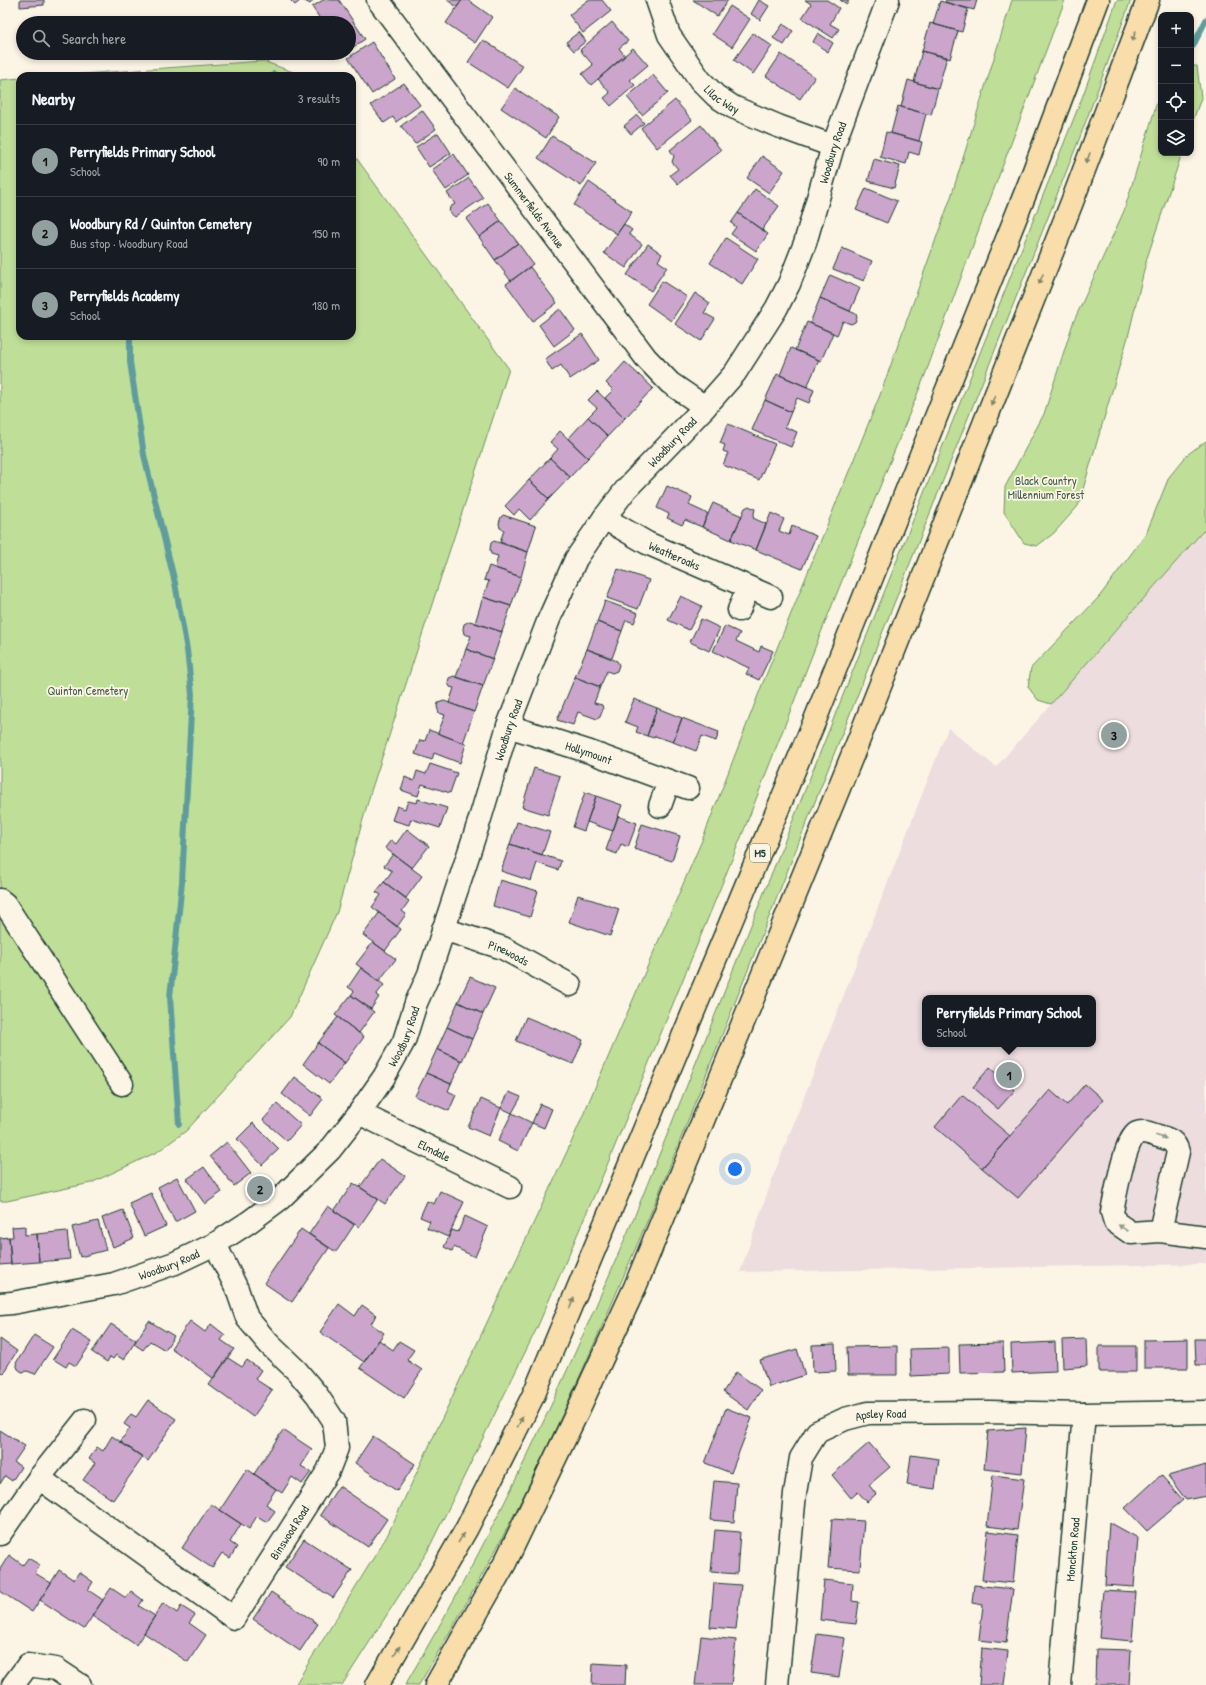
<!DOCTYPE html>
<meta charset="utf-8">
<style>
:root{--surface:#171b24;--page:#20242c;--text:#f1f3f6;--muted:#9ea1a6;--line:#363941;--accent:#92a19f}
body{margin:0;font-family:"Patrick Hand",sans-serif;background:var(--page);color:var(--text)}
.controls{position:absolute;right:12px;top:12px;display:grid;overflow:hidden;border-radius:8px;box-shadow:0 2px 6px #0003}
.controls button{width:36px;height:36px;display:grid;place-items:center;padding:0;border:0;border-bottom:1px solid var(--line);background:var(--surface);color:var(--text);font:20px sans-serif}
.you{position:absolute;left:735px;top:1169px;width:14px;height:14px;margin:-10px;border:3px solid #fff;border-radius:50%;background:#1a73e8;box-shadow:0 0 0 6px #1a73e833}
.badge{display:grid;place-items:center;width:26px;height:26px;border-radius:50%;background:var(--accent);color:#111;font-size:13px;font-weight:700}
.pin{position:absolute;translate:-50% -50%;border:2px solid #fff;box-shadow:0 1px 4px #0006}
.popup{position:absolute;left:922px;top:995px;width:174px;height:52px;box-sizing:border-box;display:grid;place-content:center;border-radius:8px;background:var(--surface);filter:drop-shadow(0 1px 3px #0005);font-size:13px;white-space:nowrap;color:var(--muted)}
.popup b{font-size:15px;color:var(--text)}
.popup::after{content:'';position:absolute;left:50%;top:100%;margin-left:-8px;border:8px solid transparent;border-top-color:var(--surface)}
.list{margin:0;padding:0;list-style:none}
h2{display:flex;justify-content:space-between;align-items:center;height:52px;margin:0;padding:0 16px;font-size:17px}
h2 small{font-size:13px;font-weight:400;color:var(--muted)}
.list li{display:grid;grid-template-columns:26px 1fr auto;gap:12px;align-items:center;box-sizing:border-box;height:72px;padding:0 16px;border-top:1px solid var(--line)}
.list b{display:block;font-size:15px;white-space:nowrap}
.list p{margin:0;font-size:13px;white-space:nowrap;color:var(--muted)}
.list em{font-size:13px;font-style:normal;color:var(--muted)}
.icon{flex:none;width:22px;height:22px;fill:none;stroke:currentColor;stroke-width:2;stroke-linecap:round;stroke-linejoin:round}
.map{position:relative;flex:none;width:1206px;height:1685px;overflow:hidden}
.search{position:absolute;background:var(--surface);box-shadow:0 2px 6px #0003;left:16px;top:16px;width:340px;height:44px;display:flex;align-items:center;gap:10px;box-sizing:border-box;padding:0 14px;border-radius:22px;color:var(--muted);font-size:15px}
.panel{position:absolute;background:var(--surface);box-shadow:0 2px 6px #0003;left:16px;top:72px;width:340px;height:268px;border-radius:12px}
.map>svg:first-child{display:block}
.built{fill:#edddde;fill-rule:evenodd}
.green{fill:#bfdf98;stroke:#6f8e66}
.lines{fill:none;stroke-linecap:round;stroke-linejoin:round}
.stream{stroke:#5f9c9e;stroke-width:6}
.building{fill:#cba5cc;stroke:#1f3d34}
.minor-casing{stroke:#1f3d34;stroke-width:25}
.highway-casing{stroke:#1f3d34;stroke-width:25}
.minor{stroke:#fcf5e5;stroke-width:22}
.highway{stroke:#f9deab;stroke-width:22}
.oneway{fill:#81856a}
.oneway2{fill:#8e998c}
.labels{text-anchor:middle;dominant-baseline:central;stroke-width:3.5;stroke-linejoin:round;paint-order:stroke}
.shield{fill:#fcf5e5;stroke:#617469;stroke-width:1}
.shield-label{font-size:11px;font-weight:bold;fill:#1f3d34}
.street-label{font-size:12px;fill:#1f3d34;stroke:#fcf5e5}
.park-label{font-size:12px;fill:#3f5d48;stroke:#fcf5e5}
</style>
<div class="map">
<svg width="1206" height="1685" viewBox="0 0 1206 1685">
<rect width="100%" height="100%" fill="#fcf5e5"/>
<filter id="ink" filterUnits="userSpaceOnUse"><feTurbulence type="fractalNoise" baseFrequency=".025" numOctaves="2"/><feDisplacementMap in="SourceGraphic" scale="8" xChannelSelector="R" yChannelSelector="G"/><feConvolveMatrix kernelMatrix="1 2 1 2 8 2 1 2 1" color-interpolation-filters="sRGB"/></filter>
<g filter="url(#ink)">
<!-- built -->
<path class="built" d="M1203,531L1206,532V1264L740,1272L774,1174L948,728L996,767ZM925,998H1093V1044H925Z"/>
<!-- green -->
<path class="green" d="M1012,0H1065L983,218L925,375L816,645L744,830L603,1175L537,1328L427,1552L342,1685H295L387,1536L571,1143L703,838L762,685L880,395L951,197Z
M1117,0H1131L1080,137L657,1198C608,1313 559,1429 501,1540C475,1589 447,1637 419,1685H405C495,1535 567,1375 635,1215L1082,98Z
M263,61L293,72L297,76H53Z
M1191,66H1197L1201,98L1191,126Z
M20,78V336H352V152L509,369L371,791L337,912L290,1017L186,1131L157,1152L91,1183L7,1201H0V80Z
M1161,93V153H1182L1147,258L1128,337L1078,506L1054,533L1037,546L1024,543L1004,512L1005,487L1044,414L1073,323L1124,211L1158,99Z
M1206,441V532L1203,531L1051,704L1038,700L1028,687L1031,668L1099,597L1146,534L1169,477L1188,454Z"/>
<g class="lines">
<!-- stream -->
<path class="stream" d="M1193,46L1206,20
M272,76L274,74
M130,336V362L144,455L175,583L187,650L192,694L182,882L170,997L179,1124"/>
</g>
<!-- building -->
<path class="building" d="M20,0H44V5L20,7Z
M290,0H301L295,5Z
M303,0H313L310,4Z
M323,0H339L365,39L349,50V23H323L312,7Z
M447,0H462L457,7Z
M462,0H468L492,17L475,43L446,23Z
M588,0H602L611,11L583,33L569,15Z
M693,0H728L717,16Z
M759,0L769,6L760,20L751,14Z
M805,0H827L839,8L830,24L839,29L833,38L802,18L811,4Z
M840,0H849L847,4Z
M946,0H977L974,10L945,2Z
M940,1L968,9L962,32L933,24Z
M730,6L750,19L732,47L712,34Z
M612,22L628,41L619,48L625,56L591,85L582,74L593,65L580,50Z
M930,23L958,31L950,59L922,51Z
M783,24L793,31L784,45L773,38Z
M579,32L586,41L574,51L566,42Z
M753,33L772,46L753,74L734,60Z
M818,33L833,43L828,52L813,42Z
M483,40L523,66L508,88L468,62Z
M372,42L395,79L372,94L348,58Z
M633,48L648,65L630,80L635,85L611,106L604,98L610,93L598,79Z
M922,51L947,57L938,89L914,82Z
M781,54L815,77L800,99L766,76Z
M653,75L668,93L642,115L627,97Z
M908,80L938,89L931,115L901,107Z
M404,83L420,105L396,122L393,117L384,123L371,105Z
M515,88L559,117L546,138L501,108Z
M675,100L692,120L657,148L641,128Z
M898,106L926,114L919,141L891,133Z
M422,110L436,129L415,144L401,126Z
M637,115L644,123L631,134L624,126Z
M701,125L721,150L678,184L670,175L678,169L672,162L674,156L670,150Z
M886,132L922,142L919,155L909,152L906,164L880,157Z
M438,133L451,153L429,167L416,147Z
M552,136L596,163L581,186L538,158Z
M454,154L468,175L446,190L432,170Z
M762,156L784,171L769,193L747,178Z
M874,159L900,166L894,188L868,181Z
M469,178L483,198L455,217L449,212L450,207L455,204L447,193Z
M589,182L632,212L617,234L574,205Z
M866,188L897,201L887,223L856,210Z
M755,189L779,206L762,230L738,213Z
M488,203L501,221L479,237L466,219Z
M738,213L768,234L756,251L731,234L736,227L731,223Z
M501,221L518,243L495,260L479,237Z
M624,224L632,230L629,234L642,244L626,268L604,253Z
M726,238L758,259L742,284L710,263Z
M518,243L533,264L511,281L495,260Z
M648,244L662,254L658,261L667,267L651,291L627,275Z
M842,248L872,261L864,281L833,269Z
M530,267L557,303L533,321L506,284Z
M830,275L860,288L850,311L820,298Z
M662,281L687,297L671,321L647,304Z
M695,293L710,303L704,313L715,319L701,341L675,324Z
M820,298L856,314L857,318L855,322L851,324L843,321L837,335L810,323Z
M560,309L575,330L554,346L539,325Z
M807,322L833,333L821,361L795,350Z
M582,334L599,360L570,379L561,365L552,371L545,359Z
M791,348L819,360L807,387L780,375Z
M625,362L653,388L625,418L605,398L613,390L606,383Z
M777,374L814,390L809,403L797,398L791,412L765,400Z
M597,391L625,418L608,436L588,417L597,408L588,400Z
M765,400L791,412L785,427L797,432L791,447L752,430Z
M588,417L608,436L588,458L568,439Z
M728,424L775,444L759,480L723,465L728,453L723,451L725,445L720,443Z
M560,431L588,458L570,477L550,458L558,449L550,442Z
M550,458L570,477L549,499L529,480Z
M529,480L549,499L530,520L519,509L514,515L505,506Z
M667,486L692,497L689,505L708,514L702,527L685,520L682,525L667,518L669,514L657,508Z
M713,503L742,516L731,540L702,527Z
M749,506L755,509L753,518L766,524L756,550L731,540L745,508Z
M771,513L784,519L779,531L789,535L792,526L816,536L802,569L756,550Z
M503,515L536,526L528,552L500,542L504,530L500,528L499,523L501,517Z
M494,541L528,552L521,577L495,568L498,556L491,554L490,549L491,543Z
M489,566L521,577L511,606L483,597L489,581L484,580Z
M618,569L649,580L638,609L607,598Z
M681,596L702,606L689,630L668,620Z
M483,597L511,606L502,632L475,623Z
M605,601L638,613L634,623L626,620L622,631L597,622Z
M701,619L720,628L709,651L690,642Z
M470,621L502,632L493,659L466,649L471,636L464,634L463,629L464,624Z
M597,622L622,631L612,658L587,649Z
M725,626L740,633L736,641L759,652L761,646L773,651L759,680L746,674L749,668L713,651Z
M466,649L493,659L483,686L456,677Z
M587,649L617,661L619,665L617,671L612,673L607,671L600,687L575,677Z
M454,676L483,686L474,712L449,703L454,688L450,687L448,683L449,678Z
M575,677L600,687L594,703L602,705L603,709L600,717L597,719L578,712L573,725L557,720Z
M634,699L657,708L647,736L636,732L638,727L625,722Z
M444,701L474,712L463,743L438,733L445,715L439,713L437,707L438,703Z
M657,708L682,718L673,742L655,736L654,738L647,736Z
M682,718L719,732L716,741L702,736L696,751L673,742Z
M429,730L466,744L460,763L434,753L432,760L415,754L420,740L425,741Z
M430,764L457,773L450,793L422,784L418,796L401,790L405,777L414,781L417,771L426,774Z
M534,768L560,776L548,815L522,807Z
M585,792L596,796L584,831L573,827Z
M596,796L622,805L613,831L587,822Z
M418,799L447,808L440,828L411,819L409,825L392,820L397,806L405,809L408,801L417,803Z
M618,816L637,823L628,847L621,844L617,854L606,850Z
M517,822L550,832L542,855L510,844Z
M642,824L680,836L672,861L634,849Z
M407,829L429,846L412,868L385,848L391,840L396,844Z
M510,844L561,861L558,870L537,863L531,881L501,871Z
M393,854L422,876L406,898L384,882L392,871L384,866Z
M500,880L538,891L530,917L493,906Z
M384,882L409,901L402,911L406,914L397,927L372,907L381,895L376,892Z
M578,895L619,909L610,936L569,922Z
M379,913L401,929L385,951L363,935Z
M373,942L396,959L379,981L356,964Z
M361,968L384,985L376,995L379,997L371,1009L351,995L354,991L348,987Z
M470,977L495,988L483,1014L458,1002Z
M351,995L374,1012L359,1033L335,1015Z
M458,1002L483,1014L472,1039L447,1027Z
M338,1017L364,1037L345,1063L318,1043Z
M526,1017L583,1040L573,1064L516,1041Z
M447,1027L472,1039L462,1061L437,1049Z
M318,1043L345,1063L329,1084L303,1064Z
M437,1049L462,1061L451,1084L426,1073Z
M990,1067L1015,1090L998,1109L973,1087Z
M426,1073L451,1084L448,1091L456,1095L449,1111L415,1096Z
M295,1077L323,1099L310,1116L282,1094Z
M1085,1084L1103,1100L1018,1198L982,1168L1050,1090L1067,1105Z
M509,1092L521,1097L512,1113L501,1108Z
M962,1095L1010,1136L982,1168L935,1127Z
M481,1099L501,1108L489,1136L468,1127Z
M277,1104L301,1125L287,1141L263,1120Z
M540,1104L552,1109L544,1128L532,1123Z
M512,1113L532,1123L518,1151L498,1141Z
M253,1123L279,1149L262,1165L237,1139Z
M227,1142L251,1173L234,1186L210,1156Z
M380,1159L405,1176L385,1204L360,1187Z
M204,1167L222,1192L205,1204L187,1179Z
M177,1177L195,1211L175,1222L158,1187Z
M353,1183L378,1199L359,1227L334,1211Z
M440,1191L464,1202L448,1237L427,1228L430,1221L420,1217L427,1201L434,1204Z
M151,1193L166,1226L144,1236L129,1203Z
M328,1206L354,1225L336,1252L309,1234Z
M123,1210L134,1238L113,1247L102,1218Z
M465,1216L488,1227L475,1257L454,1247L452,1251L444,1247L452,1230L458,1232Z
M98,1221L106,1250L80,1257L72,1227Z
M25,1226V1235L37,1234L39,1262L11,1264L9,1237H13L12,1227Z
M301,1229L329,1248L292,1302L264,1283Z
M67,1231L70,1259L39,1262L37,1234Z
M9,1237L11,1264L0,1265V1238Z
M339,1304L355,1316L362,1305L376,1315L371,1324L384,1333L364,1362L320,1332Z
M149,1321L174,1336L165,1350L150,1341L143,1350L134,1344Z
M190,1321L205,1332L211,1324L225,1335L221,1340L234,1349L213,1378L171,1348Z
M111,1324L136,1340L124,1360L116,1355L113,1359L110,1357L107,1362L92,1352Z
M72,1330L92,1342L76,1366L69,1362L66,1367L53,1359Z
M34,1335L53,1347L35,1374L27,1371L22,1372L18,1369L16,1363Z
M0,1339L17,1351L3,1373L0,1372Z
M1086,1339L1087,1366L1063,1368L1062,1340Z
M1188,1339V1368H1144V1340Z
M1195,1339H1206V1365H1196Z
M379,1340L393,1350L399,1341L414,1350L407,1360L422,1370L404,1398L360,1368Z
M1055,1342L1056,1371L1012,1373L1011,1344Z
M1003,1343L1004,1372L960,1373L959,1344Z
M835,1344L836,1371L813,1372L812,1345Z
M897,1346V1375H848L847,1347Z
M1099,1346H1136V1372H1099Z
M949,1348V1374L911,1376L910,1349Z
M797,1349L805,1375L769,1387L760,1360Z
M228,1358L242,1367L247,1360L261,1370L255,1379L272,1390L253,1417L209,1385Z
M736,1372L761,1390L748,1410L723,1392Z
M148,1400L176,1419L148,1461L120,1442L130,1428L124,1424L131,1414L136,1417Z
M726,1408L752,1418L731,1473L705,1463Z
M1026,1428L1022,1473L984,1469L988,1431Z
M0,1430L25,1446L14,1462L21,1467L12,1481L5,1476L0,1484Z
M283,1430L312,1449L301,1466L311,1472L302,1484L292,1477L282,1493L254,1474Z
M112,1436L143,1457L113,1500L83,1480L95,1463L89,1459L97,1447L103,1451Z
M373,1436L415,1464L397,1491L355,1463Z
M869,1443L890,1467L869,1485L876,1494L867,1502L858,1492L851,1498L832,1475Z
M911,1455L939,1459L935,1489L907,1485Z
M1206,1465V1496L1186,1500L1168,1476Z
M247,1469L276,1489L266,1504L275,1511L267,1522L257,1516L249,1529L220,1510Z
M993,1475L1024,1479L1017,1530L987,1526Z
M1161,1475L1183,1500L1147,1531L1125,1508Z
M714,1481L737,1483L734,1522L710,1520Z
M339,1486L387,1519L368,1547L320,1515Z
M211,1504L241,1524L230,1542L237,1547L230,1558L222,1553L212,1568L182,1548Z
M832,1519L864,1521L860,1570L828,1568Z
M1109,1522L1138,1538L1134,1587L1105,1585Z
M715,1530L740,1532L737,1574L711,1572Z
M988,1531L1018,1535L1013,1583L982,1580Z
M304,1539L352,1570L333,1598L285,1567Z
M9,1555L23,1565L28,1558L40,1565L35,1573L51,1583L32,1612L0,1591V1569Z
M59,1570L74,1580L79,1572L93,1582L88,1590L103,1600L84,1629L40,1600Z
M824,1580L853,1583L852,1601L859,1602L856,1624L820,1620Z
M714,1583L741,1585L736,1629L710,1627Z
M974,1585L1013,1589L1006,1643L979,1640L983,1605L972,1603Z
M111,1588L126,1598L131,1591L143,1600L139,1606L155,1616L136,1645L92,1616Z
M1103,1590L1136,1592L1132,1641L1099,1638Z
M271,1592L318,1624L300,1651L253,1619Z
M163,1603L177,1613L181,1606L195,1615L189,1623L206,1635L188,1662L144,1633Z
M817,1634L845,1638L839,1677L811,1673Z
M701,1636L736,1640L731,1685H695Z
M982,1648L1008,1651L1004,1685H979Z
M1096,1649L1131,1650L1129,1685H1095Z
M593,1663L626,1665L625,1685H592Z"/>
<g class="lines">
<defs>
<g id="minor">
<path id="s1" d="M378,0L646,358L670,383L705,407"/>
<path id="s2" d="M657,0L669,35L700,80L716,96L733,107L778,126L833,146"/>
<path id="s3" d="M604,518L647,543L771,597"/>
<path d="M739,610L748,588"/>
<path id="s4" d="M508,726L590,752L688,788"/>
<path d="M660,806L669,781"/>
<path d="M0,900L5,904L122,1084"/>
<path id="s5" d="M443,929L503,948L570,985"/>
<path id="s6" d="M359,1113L510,1187"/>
<path d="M1160,1231L1178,1152C1175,1140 1168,1139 1158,1136C1151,1134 1144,1130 1137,1133C1125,1139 1115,1197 1112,1212L1115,1222L1131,1233L1160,1231L1206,1237"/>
<path id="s7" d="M0,1304L12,1303L114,1284L175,1263L215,1244L249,1222L280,1199L330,1150L359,1113L384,1077L404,1041L416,1003L429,974L479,822L508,726L549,619L576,559L604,518L627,488L705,407L735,373L776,309L789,284L805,243L833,146L888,0"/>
<path id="s8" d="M85,1420L39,1478L234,1618L328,1471L337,1448L334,1421L317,1395L297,1371L269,1344L247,1318L237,1289L215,1244"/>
<path d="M0,1534L39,1478"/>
<path d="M13,1685L28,1665L56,1669L80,1685"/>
<path id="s9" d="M777,1685L795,1493L801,1458L817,1432L845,1419L868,1413L989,1412L1084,1414L1206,1412"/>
<path id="s10" d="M1060,1685L1084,1414"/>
</g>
<path id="highway" d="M377,1685L467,1528L534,1394L815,720L1029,184L1098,0
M436,1685L505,1563L574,1419L635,1287L859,739L1072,202L1148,0"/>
</defs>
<!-- minor casing -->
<use href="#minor" class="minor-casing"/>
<!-- highway casing -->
<use href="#highway" class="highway-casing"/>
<!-- minor -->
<use href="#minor" class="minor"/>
<!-- highway -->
<use href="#highway" class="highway"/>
</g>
<!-- one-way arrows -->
<defs><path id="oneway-solid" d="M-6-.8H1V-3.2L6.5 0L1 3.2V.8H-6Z"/></defs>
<g class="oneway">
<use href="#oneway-solid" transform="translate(1134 36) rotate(111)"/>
<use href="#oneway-solid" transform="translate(1088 158) rotate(111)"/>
<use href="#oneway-solid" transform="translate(1041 279) rotate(112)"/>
<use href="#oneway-solid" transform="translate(993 400) rotate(112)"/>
<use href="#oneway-solid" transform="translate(572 1303) rotate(-67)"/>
<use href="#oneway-solid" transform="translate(520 1422) rotate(-63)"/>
<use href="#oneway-solid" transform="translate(461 1538) rotate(-60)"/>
<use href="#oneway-solid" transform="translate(397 1651) rotate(-60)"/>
</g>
<g class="oneway2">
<use href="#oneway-solid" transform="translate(1161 1137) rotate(17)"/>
<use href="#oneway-solid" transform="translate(1123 1228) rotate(-145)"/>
</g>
</g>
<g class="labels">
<!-- shield labels -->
<rect class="shield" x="750" y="844" width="20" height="18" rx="3"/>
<g class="shield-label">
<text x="760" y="853">M5</text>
</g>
<!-- street labels -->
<g class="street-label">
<text stroke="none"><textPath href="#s2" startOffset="121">Lilac Way</textPath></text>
<text stroke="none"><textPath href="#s7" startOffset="1506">Woodbury Road</textPath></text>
<text stroke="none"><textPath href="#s1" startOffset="262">Summerfields Avenue</textPath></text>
<text stroke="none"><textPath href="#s7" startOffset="1170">Woodbury Road</textPath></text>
<text stroke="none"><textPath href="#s3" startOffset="80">Weatheroaks</textPath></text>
<text stroke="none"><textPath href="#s7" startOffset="834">Woodbury Road</textPath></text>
<text stroke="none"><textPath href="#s4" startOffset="85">Hollymount</textPath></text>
<text stroke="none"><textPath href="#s5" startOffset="70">Pinewoods</textPath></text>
<text stroke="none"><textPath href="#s7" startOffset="510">Woodbury Road</textPath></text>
<text stroke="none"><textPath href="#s6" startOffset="84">Elmdale</textPath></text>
<text stroke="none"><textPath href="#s7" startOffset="174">Woodbury Road</textPath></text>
<text stroke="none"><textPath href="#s9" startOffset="326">Apsley Road</textPath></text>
<text stroke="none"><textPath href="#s8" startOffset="416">Binswood Road</textPath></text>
<text stroke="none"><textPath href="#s10" startOffset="136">Monckton Road</textPath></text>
</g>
<!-- park labels -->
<g class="park-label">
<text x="1046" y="480">Black Country<tspan x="1046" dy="14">Millennium Forest</tspan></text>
<text x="88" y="690">Quinton Cemetery</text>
</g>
</g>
</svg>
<div class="controls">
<button>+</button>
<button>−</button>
<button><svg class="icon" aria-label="locate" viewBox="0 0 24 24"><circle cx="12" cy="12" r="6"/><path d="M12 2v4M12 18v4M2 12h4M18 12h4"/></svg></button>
<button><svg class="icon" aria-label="layers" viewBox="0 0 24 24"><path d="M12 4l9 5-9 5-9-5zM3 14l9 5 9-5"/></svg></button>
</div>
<div class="you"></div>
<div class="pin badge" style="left:1009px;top:1075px">1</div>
<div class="popup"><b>Perryfields Primary School</b>School</div>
<div class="pin badge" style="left:260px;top:1189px">2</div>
<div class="pin badge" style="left:1114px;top:735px">3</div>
<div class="search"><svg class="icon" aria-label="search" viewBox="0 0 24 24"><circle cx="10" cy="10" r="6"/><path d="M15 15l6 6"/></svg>Search here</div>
<section class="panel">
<h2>Nearby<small>3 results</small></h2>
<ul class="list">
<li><span class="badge">1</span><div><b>Perryfields Primary School</b><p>School</p></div><em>90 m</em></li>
<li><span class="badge">2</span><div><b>Woodbury Rd / Quinton Cemetery</b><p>Bus stop · Woodbury Road</p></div><em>150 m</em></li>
<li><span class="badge">3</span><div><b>Perryfields Academy</b><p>School</p></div><em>180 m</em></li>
</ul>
</section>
</div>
